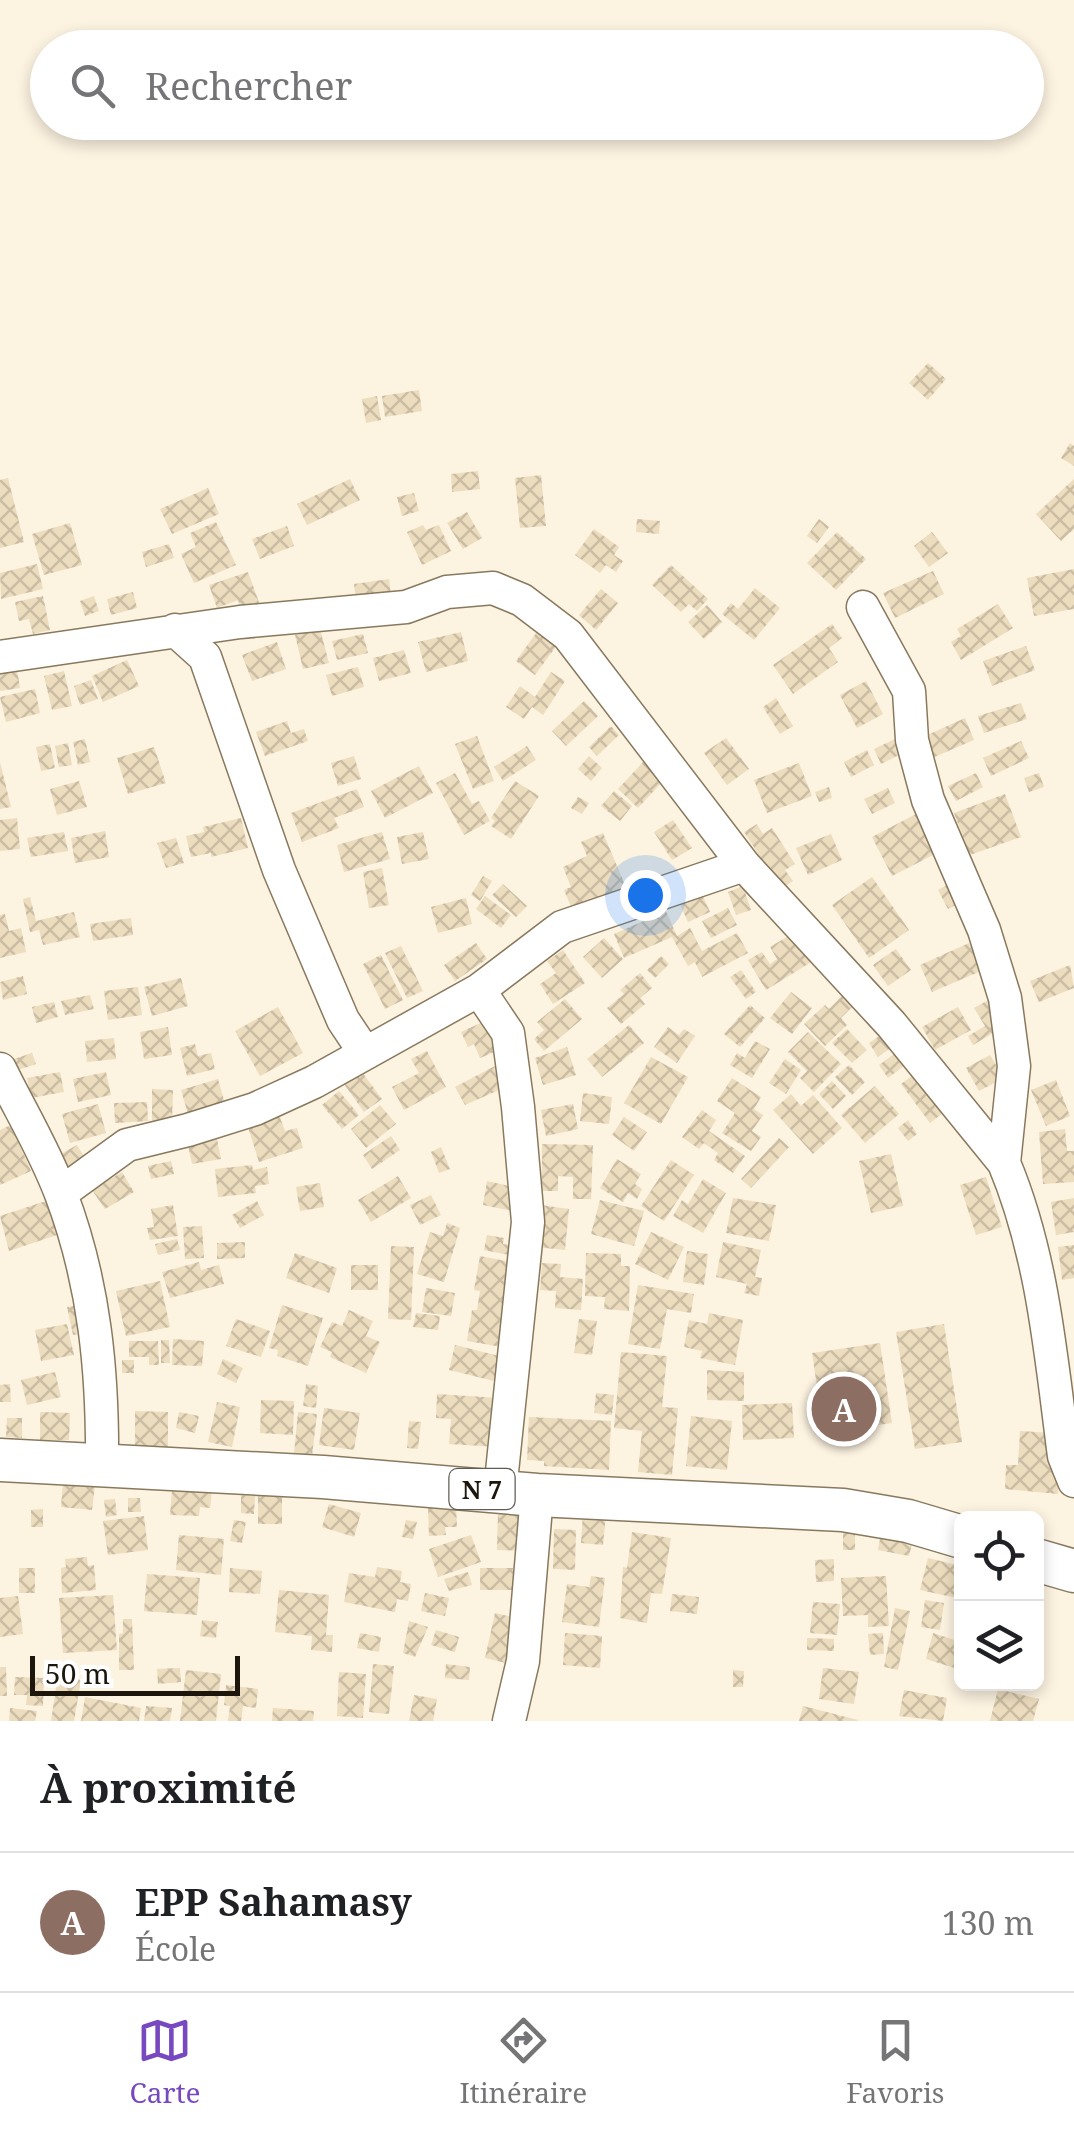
<!DOCTYPE html>
<html lang="fr">
<meta charset="utf-8">
<style>
:root{--surface:#fff;--page:#f2f2f2;--text:#202124;--muted:#757577;--line:#e0e0e0;--accent:#7748c0}
body{margin:0;font-family:"Noto Serif",serif;background:var(--page);color:var(--text)}
.controls{position:absolute;right:30px;bottom:30px;display:grid;overflow:hidden;border-radius:15px;box-shadow:0 5px 15px #0003}
.controls button{width:90px;height:90px;display:grid;place-items:center;padding:0;border:0;border-bottom:2px solid var(--line);background:var(--surface);color:var(--text);font:50px sans-serif}
.scale{position:absolute;left:30px;bottom:25px;width:210px;box-sizing:border-box;padding-left:10px;border:5px solid #1c160c;border-top:0;font-size:28px;line-height:35px;white-space:nowrap;color:#1c160c;-webkit-text-stroke:8px #fff;paint-order:stroke}
.you{position:absolute;left:645px;top:895px;width:35px;height:35px;margin:-25px;border:8px solid #fff;border-radius:50%;background:#1a73e8;box-shadow:0 0 0 15px #1a73e833}
.badge{display:grid;place-items:center;width:65px;height:65px;border-radius:50%;background:var(--accent);color:#fff;font-size:32px;font-weight:700}
.pin{position:absolute;translate:-50% -50%;border:5px solid #fff;box-shadow:0 2px 10px #0006}
.list{margin:0;padding:0;list-style:none}
h2{display:flex;justify-content:space-between;align-items:center;height:130px;margin:0;padding:0 40px;font-size:42px}
h2 small{font-size:32px;font-weight:400;color:var(--muted)}
.list li{display:grid;grid-template-columns:65px 1fr auto;gap:30px;align-items:center;box-sizing:border-box;height:140px;padding:0 40px;border-top:2px solid var(--line)}
.list b{display:block;font-size:38px;white-space:nowrap}
.list p{margin:0;font-size:32px;white-space:nowrap;color:var(--muted)}
.list em{font-size:32px;font-style:normal;color:var(--muted)}
.icon{flex:none;width:55px;height:55px;fill:none;stroke:currentColor;stroke-width:2;stroke-linecap:round;stroke-linejoin:round}
.map{position:relative;flex:none;width:1074px;height:1721px;overflow:hidden}
.search{position:absolute;background:var(--surface);box-shadow:0 5px 15px #0003;left:30px;right:30px;top:30px;height:110px;display:flex;align-items:center;gap:25px;box-sizing:border-box;padding:0 35px;border-radius:55px;color:var(--muted);font-size:38px}
.sheet{height:270px;background:var(--surface)}
nav{display:flex;justify-content:space-around;align-items:center;box-sizing:border-box;height:140px;border-top:2px solid var(--line);background:var(--surface);font-size:28px;color:var(--muted)}
nav a{display:grid;justify-items:center;gap:5px}
nav .on{color:var(--accent)}
.map>svg:first-child{display:block}
.building{fill:url(#building-cross-hatch)}
.lines{fill:none;stroke-linecap:round;stroke-linejoin:round}
.minor-casing{stroke:#88795e;stroke-width:35}
.major-casing{stroke:#88795e;stroke-width:45}
.minor{stroke:#fff;stroke-width:32}
.major{stroke:#fff;stroke-width:42}
.labels{text-anchor:middle;dominant-baseline:central;stroke-width:10;stroke-linejoin:round;paint-order:stroke}
.shield{fill:#fff;stroke:#605c55;stroke-width:2.5}
.shield-label{font-size:25px;font-weight:bold;fill:#1c160c}
</style>
<div class="map">
<svg width="1074" height="1721" viewBox="0 0 1074 1721">
<defs>
<pattern id="building-cross-hatch" width="8" height="8" patternUnits="userSpaceOnUse" patternTransform="scale(2.5)"><rect width="8" height="8" fill="#edddbf"/><path d="M0 0l8 8M0 8l8-8" fill="none" stroke="#cbbda3"/></pattern>
</defs>
<rect width="100%" height="100%" fill="#fdf3e1"/>
<!-- building -->
<path class="building" d="M928,363L946,379L928,400L909,383Z
M419,390L422,411L385,417L382,396Z
M377,396L381,420L366,423L362,399Z
M1070,443L1074,446V466L1061,458Z
M478,471L480,489L452,492L451,474Z
M541,475L546,526L520,528L515,478Z
M8,478L24,542L0,548V480Z
M350,479L360,500L307,525L297,504Z
M1074,479V529L1061,541L1036,514Z
M208,488L219,514L172,534L160,509Z
M414,493L419,511L402,516L397,497Z
M467,512L482,538L463,549L447,523Z
M637,519L660,521L659,534L636,532Z
M819,519L829,527L817,543L807,536Z
M216,522L236,565L194,583L181,554L196,547L190,533Z
M70,523L82,565L44,575L32,534Z
M423,525L426,530L439,525L451,551L422,565L407,532Z
M287,526L294,546L260,559L252,539Z
M594,529L619,547L614,555L623,561L616,572L606,565L600,573L575,555Z
M837,532L866,559L836,590L807,563Z
M932,532L948,553L929,567L914,546Z
M169,544L174,558L146,567L142,552Z
M37,564L43,589L1,599L0,573Z
M671,565L708,599L697,611L689,604L681,612L652,585Z
M1074,569V609L1034,616L1027,578Z
M933,571L944,594L895,618L883,593Z
M248,572L260,605L242,612L238,600L217,608L209,585Z
M389,579L391,596L356,601L354,584Z
M755,588L780,608L754,640L722,614L731,603L738,609Z
M601,589L618,603L596,630L579,615Z
M133,592L137,608L111,615L107,599Z
M43,596L50,630L33,634L29,619L19,621L15,602Z
M94,596L99,611L85,616L80,601Z
M998,604L1013,628L961,660L951,642L961,636L957,629Z
M707,605L722,622L704,639L688,622Z
M832,624L842,638L829,648L838,662L793,694L773,665Z
M320,629L329,663L303,669L295,635Z
M539,629L558,644L535,675L516,661Z
M461,632L468,661L426,672L418,642Z
M363,634L368,653L337,660L332,641Z
M277,642L286,669L252,681L242,655Z
M1026,646L1035,670L992,686L983,661Z
M404,650L411,673L379,681L373,658Z
M127,660L139,686L103,702L92,676Z
M16,663L20,688L0,691V665Z
M358,667L364,687L332,696L326,675Z
M64,671L72,706L52,710L44,676Z
M551,672L565,681L543,715L532,707L524,719L506,707L520,686L535,697Z
M91,680L98,699L80,705L74,686Z
M866,681L883,714L857,728L840,695Z
M35,689L40,713L6,722L0,697Z
M776,698L793,726L780,734L763,707Z
M584,701L598,716L566,746L552,731Z
M1021,703L1027,719L984,733L978,716Z
M965,718L974,740L932,758L923,737Z
M287,721L291,733L304,729L308,741L265,756L256,732Z
M611,726L619,735L597,756L589,747Z
M477,736L494,781L473,789L455,744Z
M726,738L749,769L727,785L704,753Z
M897,738L905,752L881,764L874,749Z
M85,739L90,762L78,765L73,742Z
M1021,741L1029,758L991,776L983,758Z
M68,743L72,765L59,767L55,746Z
M50,744L55,768L41,771L36,747Z
M527,746L536,760L503,781L494,767Z
M154,747L166,783L128,794L117,758Z
M867,750L874,765L851,777L844,762Z
M354,756L361,779L338,786L331,763Z
M589,756L602,768L591,781L578,769Z
M644,761L664,780L638,808L618,789Z
M0,762L11,807L0,809Z
M799,763L812,796L767,813L754,780Z
M419,766L433,793L385,818L371,791Z
M455,773L472,804L479,801L490,821L464,835L436,783Z
M976,773L983,787L956,801L948,786Z
M1039,773L1044,787L1029,792L1024,778Z
M79,781L87,807L57,815L50,789Z
M515,781L539,796L511,839L491,826L495,821L491,818Z
M829,787L832,798L819,802L815,792Z
M888,788L895,803L872,814L864,799Z
M357,789L364,807L334,818L339,828L302,842L291,813Z
M614,791L632,806L620,821L601,806Z
M1005,794L1021,837L970,855L954,813Z
M578,797L589,803L582,814L571,808Z
M916,814L937,853L892,876L872,837Z
M17,818L20,849L0,851V820Z
M241,818L248,848L211,857V853L191,857L186,836L204,832L203,827Z
M673,820L692,848L672,860L654,832Z
M757,824L763,834L772,828L795,864L785,870L793,881L781,889L744,832Z
M105,831L109,857L75,863L71,838Z
M64,832L68,851L31,857L27,838Z
M382,832L390,859L344,872L337,845Z
M423,832L429,859L402,864L397,837Z
M603,833L629,894L572,909L564,890L571,887L563,867L587,856L581,842Z
M831,834L842,860L808,875L796,848Z
M176,838L184,863L166,868L157,843Z
M382,868L389,905L369,908L363,872Z
M483,876L492,881L480,901L471,895Z
M872,877L909,930L869,958L832,905Z
M503,884L527,906L516,917L492,895Z
M949,884L959,903L948,909L938,890Z
M743,886L751,910L736,915L728,892Z
M701,892L710,912L688,922L679,902Z
M485,896L511,915L501,928L476,909Z
M30,897L36,921L74,912L80,937L43,945L39,930L30,932L23,899Z
M466,898L472,924L438,933L431,907Z
M728,908L737,925L711,938L702,921Z
M666,911L677,936L690,928L702,951L737,933L748,953L702,977L695,962L688,966L672,937L624,958L614,934Z
M5,914L9,931L21,928L26,952L0,958V915Z
M131,918L133,935L93,941L90,924Z
M795,932L813,961L766,990L748,960L762,952L770,964L777,959L770,947Z
M604,938L623,959L602,978L583,957Z
M476,943L487,959L455,981L444,965Z
M969,943L981,971L932,992L920,965Z
M401,946L423,991L407,998L385,953Z
M896,949L911,970L888,986L873,965Z
M563,950L585,983L553,1004L540,984L556,973L547,961Z
M381,955L403,1000L385,1009L363,964Z
M661,956L669,964L655,978L647,970Z
M1070,965L1074,988L1039,1002L1030,981Z
M741,970L756,992L746,999L730,977Z
M640,973L652,988L640,998L645,1004L621,1024L607,1008L624,994L620,990Z
M23,976L27,994L3,1000L0,982Z
M181,978L188,1006L152,1016L144,987Z
M138,987L142,1015L108,1020L104,991Z
M848,990L858,1001L841,1018L847,1025L825,1046L804,1024L825,1005L829,1009Z
M791,992L812,1008L792,1034L770,1018Z
M90,995L94,1009L65,1015L61,1001Z
M992,998L1003,1027L973,1045L968,1036L985,1026L974,1008Z
M565,999L582,1019L544,1051L534,1039L544,1030L537,1022Z
M54,1002L58,1017L36,1023L32,1007Z
M750,1005L765,1018L740,1047L724,1034Z
M278,1007L303,1053L260,1076L235,1031Z
M958,1007L971,1030L935,1050L922,1027Z
M485,1021L497,1051L480,1058L474,1044L468,1047L461,1032Z
M629,1025L644,1043L602,1077L587,1059Z
M168,1027L172,1055L144,1059L140,1032Z
M668,1027L679,1035L684,1029L695,1036L677,1063L654,1047Z
M847,1029L867,1050L852,1063L832,1043Z
M808,1032L841,1064L814,1092L800,1078L807,1071L788,1052Z
M882,1034L892,1047L878,1057L869,1043Z
M114,1038L116,1059L87,1062L85,1041Z
M755,1041L770,1049L752,1078L730,1065L737,1053L745,1058Z
M195,1044L198,1056L211,1053L215,1069L187,1076L180,1048Z
M567,1047L576,1075L543,1085L535,1058Z
M901,1049L909,1062L888,1078L879,1065Z
M427,1051L446,1087L404,1110L392,1087L419,1073L411,1059Z
M32,1053L36,1064L12,1072L8,1061Z
M990,1055L1004,1078L979,1091L966,1068Z
M651,1057L688,1077L661,1124L624,1103Z
M785,1059L801,1070L786,1094L769,1083Z
M849,1065L865,1082L852,1095L835,1077Z
M495,1066L508,1086L465,1105L455,1087Z
M920,1070L948,1109L930,1123L901,1084Z
M60,1072L64,1092L31,1098L27,1078Z
M106,1072L111,1095L78,1102L73,1079Z
M362,1072L382,1099L364,1112L344,1084Z
M732,1078L761,1097L754,1109L763,1115L752,1131L761,1137L751,1151L722,1133L735,1113L717,1101Z
M218,1079L225,1104L188,1114L181,1090Z
M1056,1080L1070,1116L1046,1126L1031,1090Z
M832,1081L846,1096L833,1109L819,1094Z
M875,1086L899,1114L865,1143L841,1115Z
M152,1089L173,1090L172,1123L152,1122Z
M339,1091L359,1115L342,1129L322,1105Z
M583,1093L612,1097L609,1124L580,1121Z
M791,1094L801,1106L813,1095L842,1128L813,1154L773,1110Z
M147,1102L148,1121L115,1123L114,1103Z
M98,1104L106,1133L70,1143L62,1114Z
M573,1104L578,1129L546,1136L541,1110Z
M380,1105L396,1124L366,1148L351,1129Z
M702,1110L716,1120L709,1131L745,1156L733,1173L714,1160L718,1153L704,1143L699,1149L682,1137Z
M279,1115L285,1131L297,1128L303,1148L259,1162L247,1124Z
M624,1117L647,1132L634,1151L612,1135Z
M908,1120L917,1134L908,1141L898,1128Z
M11,1125L31,1171L0,1185V1130Z
M1065,1129L1067,1151H1074V1182L1043,1184L1039,1132Z
M391,1136L400,1150L372,1169L363,1155Z
M779,1138L789,1147L751,1188L741,1179Z
M217,1139L221,1159L192,1164L188,1145Z
M542,1144L593,1145L591,1199H573V1177L558,1176V1191H542Z
M77,1145L86,1160L60,1176L50,1160Z
M441,1147L450,1169L439,1173L431,1152Z
M891,1154L903,1206L871,1213L859,1161Z
M617,1159L641,1174L635,1184L642,1189L637,1199L628,1193L623,1202L600,1188Z
M671,1160L694,1175L664,1221L641,1206Z
M171,1161L174,1174L151,1179L148,1166Z
M252,1165L253,1170L267,1167L269,1184L255,1186L256,1193L218,1197L215,1169Z
M122,1172L134,1192L105,1209L92,1190Z
M398,1176L411,1198L371,1222L358,1200Z
M986,1177L1002,1227L976,1235L960,1185Z
M703,1179L726,1193L703,1233L673,1216L682,1200L688,1204Z
M487,1181L518,1188L513,1211L483,1205Z
M320,1183L324,1207L300,1211L296,1187Z
M431,1195L441,1215L420,1225L410,1205Z
M733,1198L776,1205L769,1241L726,1233Z
M1074,1198V1232L1056,1235L1051,1202Z
M52,1199L63,1233L9,1251L0,1216Z
M600,1200L644,1211L634,1246L591,1234Z
M257,1201L264,1215L240,1228L232,1215Z
M173,1205L178,1236L150,1240L147,1228L154,1227L151,1209Z
M541,1205L569,1209L565,1250L536,1247Z
M447,1223L460,1228L444,1282L417,1274L430,1232L443,1236Z
M202,1226L204,1258L185,1259L183,1227Z
M651,1232L684,1247L668,1280L635,1264Z
M487,1235L504,1238L503,1244L516,1246L514,1256L484,1250Z
M177,1239L180,1250L158,1255L155,1244Z
M245,1242V1258L217,1259V1243Z
M723,1242L761,1250L755,1277L762,1278L759,1296L744,1293L747,1284L716,1277Z
M1074,1245V1278L1062,1280L1058,1247Z
M391,1246L414,1247L411,1320L388,1319Z
M687,1251L708,1254L704,1285L683,1282Z
M295,1253L337,1268L329,1293L286,1278Z
M586,1253L621,1254V1266H630L629,1311L604,1309L605,1297L585,1296Z
M480,1256L511,1262L508,1348L467,1341L472,1310H477L480,1291L474,1290Z
M199,1262L201,1270L219,1265L224,1284L170,1298L162,1272Z
M542,1263L561,1264L560,1277L583,1279L581,1310L555,1308L556,1291L540,1290Z
M351,1265H378V1290H351Z
M160,1281L170,1327L126,1336L116,1291Z
M638,1285L694,1294L691,1313L667,1309L660,1349L628,1344Z
M426,1288L455,1293L451,1316L422,1312Z
M80,1305L86,1333L73,1335L67,1307Z
M282,1305L323,1318L308,1366L277,1356L278,1350L269,1348Z
M349,1310L373,1321L366,1336L380,1342L366,1373L330,1357L332,1352L320,1347L332,1322L342,1326Z
M416,1313L440,1316L438,1330L413,1327Z
M709,1313L743,1320L735,1365L700,1358L702,1351L684,1347L689,1320L707,1324Z
M236,1319L270,1331L261,1357L226,1346Z
M579,1319L597,1321L592,1355L574,1353Z
M67,1324L74,1355L41,1361L35,1330Z
M944,1324L962,1442L915,1449L896,1332Z
M173,1339L204,1341L202,1366L172,1365Z
M161,1340H169L170,1363H161Z
M129,1341H158L159,1365H149V1357H129Z
M880,1343L892,1423L824,1433L812,1353Z
M455,1345L507,1358L502,1383L449,1370Z
M621,1352L667,1356L662,1407L678,1408L672,1475L638,1472L642,1431L614,1428Z
M223,1359L243,1368L236,1383L217,1374Z
M122,1360H134V1373H122Z
M707,1370L744,1372V1401L707,1400Z
M55,1372L61,1397L27,1405L21,1380Z
M10,1384L11,1402H0V1385Z
M306,1384L318,1386L316,1408L303,1406Z
M596,1393L614,1395L612,1415L594,1413Z
M437,1394L500,1398L497,1447L449,1444L451,1419L436,1418Z
M261,1400L294,1401L293,1435L260,1433Z
M217,1402L240,1407L232,1447L208,1442Z
M792,1403L794,1438L743,1440L742,1405Z
M324,1408L360,1413L354,1450L319,1445Z
M135,1411L168,1412V1447L135,1446Z
M40,1412L70,1413L69,1440H40Z
M179,1412L199,1416L195,1433L176,1428Z
M298,1412L317,1414L312,1456L294,1454Z
M691,1416L732,1421L727,1470L686,1466Z
M529,1417L611,1421L609,1470L544,1466V1461L527,1460Z
M7,1418H22V1438L6,1437Z
M409,1421L421,1422L418,1449L407,1448Z
M1020,1431L1052,1433L1050,1464L1059,1465L1058,1494L1005,1489L1006,1465H1018Z
M63,1482L95,1485L92,1510L61,1507Z
M172,1490L212,1491L210,1508L200,1507L199,1516L170,1515Z
M258,1494H282V1524H258Z
M241,1495L255,1496L254,1514L241,1513Z
M128,1498H140L141,1512H128Z
M115,1499L117,1515L106,1517L104,1500Z
M329,1504L361,1513L354,1537L322,1527Z
M456,1505L457,1527H445L446,1535L429,1536L428,1506Z
M43,1509V1527H31V1510Z
M583,1511L606,1514L603,1545L581,1543Z
M498,1513H528L527,1551L497,1550Z
M144,1516L148,1550L108,1555L103,1521Z
M234,1520L246,1522L242,1543L230,1541Z
M406,1520L417,1522L413,1539L402,1537Z
M554,1529L576,1530L575,1570L553,1569Z
M843,1529L855,1530V1550H843Z
M632,1532L671,1538L662,1594L651,1593L647,1623L620,1618L623,1567L627,1568Z
M881,1533L913,1540L909,1556L878,1550Z
M179,1535L224,1539L221,1575L176,1570Z
M471,1535L481,1562L438,1577L429,1549Z
M87,1557L88,1566L94,1565L96,1590L62,1593L61,1568L66,1567L65,1559Z
M928,1558L961,1566V1599L920,1590Z
M834,1559V1581L816,1582L815,1560Z
M377,1567L402,1571L400,1582L411,1584L408,1601L397,1599L395,1612L344,1602L349,1573L375,1577Z
M19,1568H35V1593H19Z
M230,1568L262,1571L260,1594L229,1592Z
M480,1568H513V1590H480Z
M468,1572L472,1585L449,1591L444,1579Z
M147,1574L200,1578L197,1615L144,1611Z
M591,1576L605,1578L599,1627L562,1622L567,1584L589,1587Z
M886,1576L889,1626L868,1627V1615L843,1616L841,1578Z
M279,1590L329,1595L326,1635H333L332,1652L311,1650L312,1636L275,1632Z
M425,1593L449,1598L445,1616L421,1611Z
M672,1594L699,1597L697,1614L670,1611Z
M113,1595L117,1650L63,1653L59,1598Z
M18,1596L23,1634L0,1637V1598Z
M925,1600L944,1603L940,1630L921,1627Z
M813,1602L840,1604L837,1635L810,1633Z
M895,1608L910,1611L898,1670L884,1667Z
M495,1613L512,1617L508,1632L517,1634L510,1664L485,1658Z
M123,1619H132L134,1670H119V1634L123,1633Z
M202,1620L218,1622L216,1638L200,1636Z
M409,1621L428,1627L415,1657L403,1653Z
M436,1630L459,1637L455,1652L431,1645Z
M360,1633L381,1637L379,1652L357,1648Z
M565,1633L602,1636L600,1668L563,1665Z
M883,1633L884,1654L870,1655L868,1634Z
M933,1633L961,1642V1670L926,1659Z
M807,1638L834,1639V1651L807,1650Z
M373,1664L394,1666L389,1714L369,1712Z
M446,1664L470,1667L469,1680L445,1678Z
M0,1667H6L7,1696H0Z
M180,1668L181,1682L158,1684L157,1669Z
M823,1668L859,1672L854,1704L819,1699Z
M186,1670L221,1674L216,1721H180Z
M733,1670L744,1671L743,1687H733Z
M339,1672L366,1674L363,1718L337,1716Z
M58,1675L81,1680L74,1721H51Z
M15,1677L44,1678L43,1706L26,1705L27,1695H14Z
M226,1685L258,1689L256,1708L243,1706L241,1721H228L230,1706L224,1705Z
M998,1689L1039,1699L1033,1721H990Z
M904,1690L947,1698L943,1721L899,1716Z
M414,1695L437,1699L433,1721H409Z
M85,1697L141,1708L139,1721H81Z
M146,1706L172,1708L170,1721H144Z
M803,1706L858,1720L857,1721H799Z
M10,1708L37,1711L35,1721H9Z
M273,1708L314,1711L313,1721H272Z"/>
<g class="lines">
<defs>
<path id="minor" d="M863,607L909,691L912,740L928,800L984,930L1005,998L1014,1066L1004,1163
M175,630L205,657L279,870L343,1020L365,1053
M0,657L240,622L406,607L447,592L493,588L522,600L568,635L744,865L891,1024L1004,1163C1043,1256 1051,1357 1064,1456L1074,1481
M479,990L508,1033L518,1107L528,1222L500,1491
M0,1069C20,1110 45,1151 61,1194C95,1284 103,1373 102,1467
M61,1193L127,1145L188,1130L255,1109L314,1082L479,990L562,927L744,865
M509,1721L523,1661L537,1495"/>
<path id="major" d="M0,1460L323,1477L537,1495L843,1510L908,1521L962,1537
M1036,1560L1074,1571"/>
</defs>
<!-- minor casing -->
<use href="#minor" class="minor-casing"/>
<!-- major casing -->
<use href="#major" class="major-casing"/>
<!-- minor -->
<use href="#minor" class="minor"/>
<!-- major -->
<use href="#major" class="major"/>
</g>
<g class="labels">
<!-- shield labels -->
<rect class="shield" x="449.5" y="1469" width="65" height="40" rx="8"/>
<g class="shield-label">
<text x="482" y="1489">N 7</text>
</g>
</g>
</svg>
<div class="controls">
<button><svg class="icon" aria-label="locate" viewBox="0 0 24 24"><circle cx="12" cy="12" r="6"/><path d="M12 2v4M12 18v4M2 12h4M18 12h4"/></svg></button>
<button><svg class="icon" aria-label="layers" viewBox="0 0 24 24"><path d="M12 4l9 5-9 5-9-5zM3 14l9 5 9-5"/></svg></button>
</div>
<div class="scale">50 m</div>
<div class="you"></div>
<div class="pin badge" style="left:844px;top:1409px;background:#8d6e63">A</div>
<div class="search"><svg class="icon" aria-label="search" viewBox="0 0 24 24"><circle cx="10" cy="10" r="6"/><path d="M15 15l6 6"/></svg>Rechercher</div>
</div>
<section class="sheet">
<h2>À proximité<small></small></h2>
<ul class="list">
<li><span class="badge" style="background:#8d6e63">A</span><div><b>EPP Sahamasy</b><p>École</p></div><em>130 m</em></li>
</ul>
</section>
<nav>
<a class="on"><svg class="icon" aria-label="map" viewBox="0 0 24 24"><path d="M3 6l6-2 6 2 6-2v14l-6 2-6-2-6 2zM9 4v14M15 6v14"/></svg>Carte</a>
<a><svg class="icon" aria-label="directions" viewBox="0 0 24 24"><path d="M12 3l9 9-9 9-9-9zM9 14v-3h6M13 9l2 2-2 2"/></svg>Itinéraire</a>
<a><svg class="icon" aria-label="saved" viewBox="0 0 24 24"><path d="M7 4h10v16l-5-4-5 4z"/></svg>Favoris</a>
</nav>
